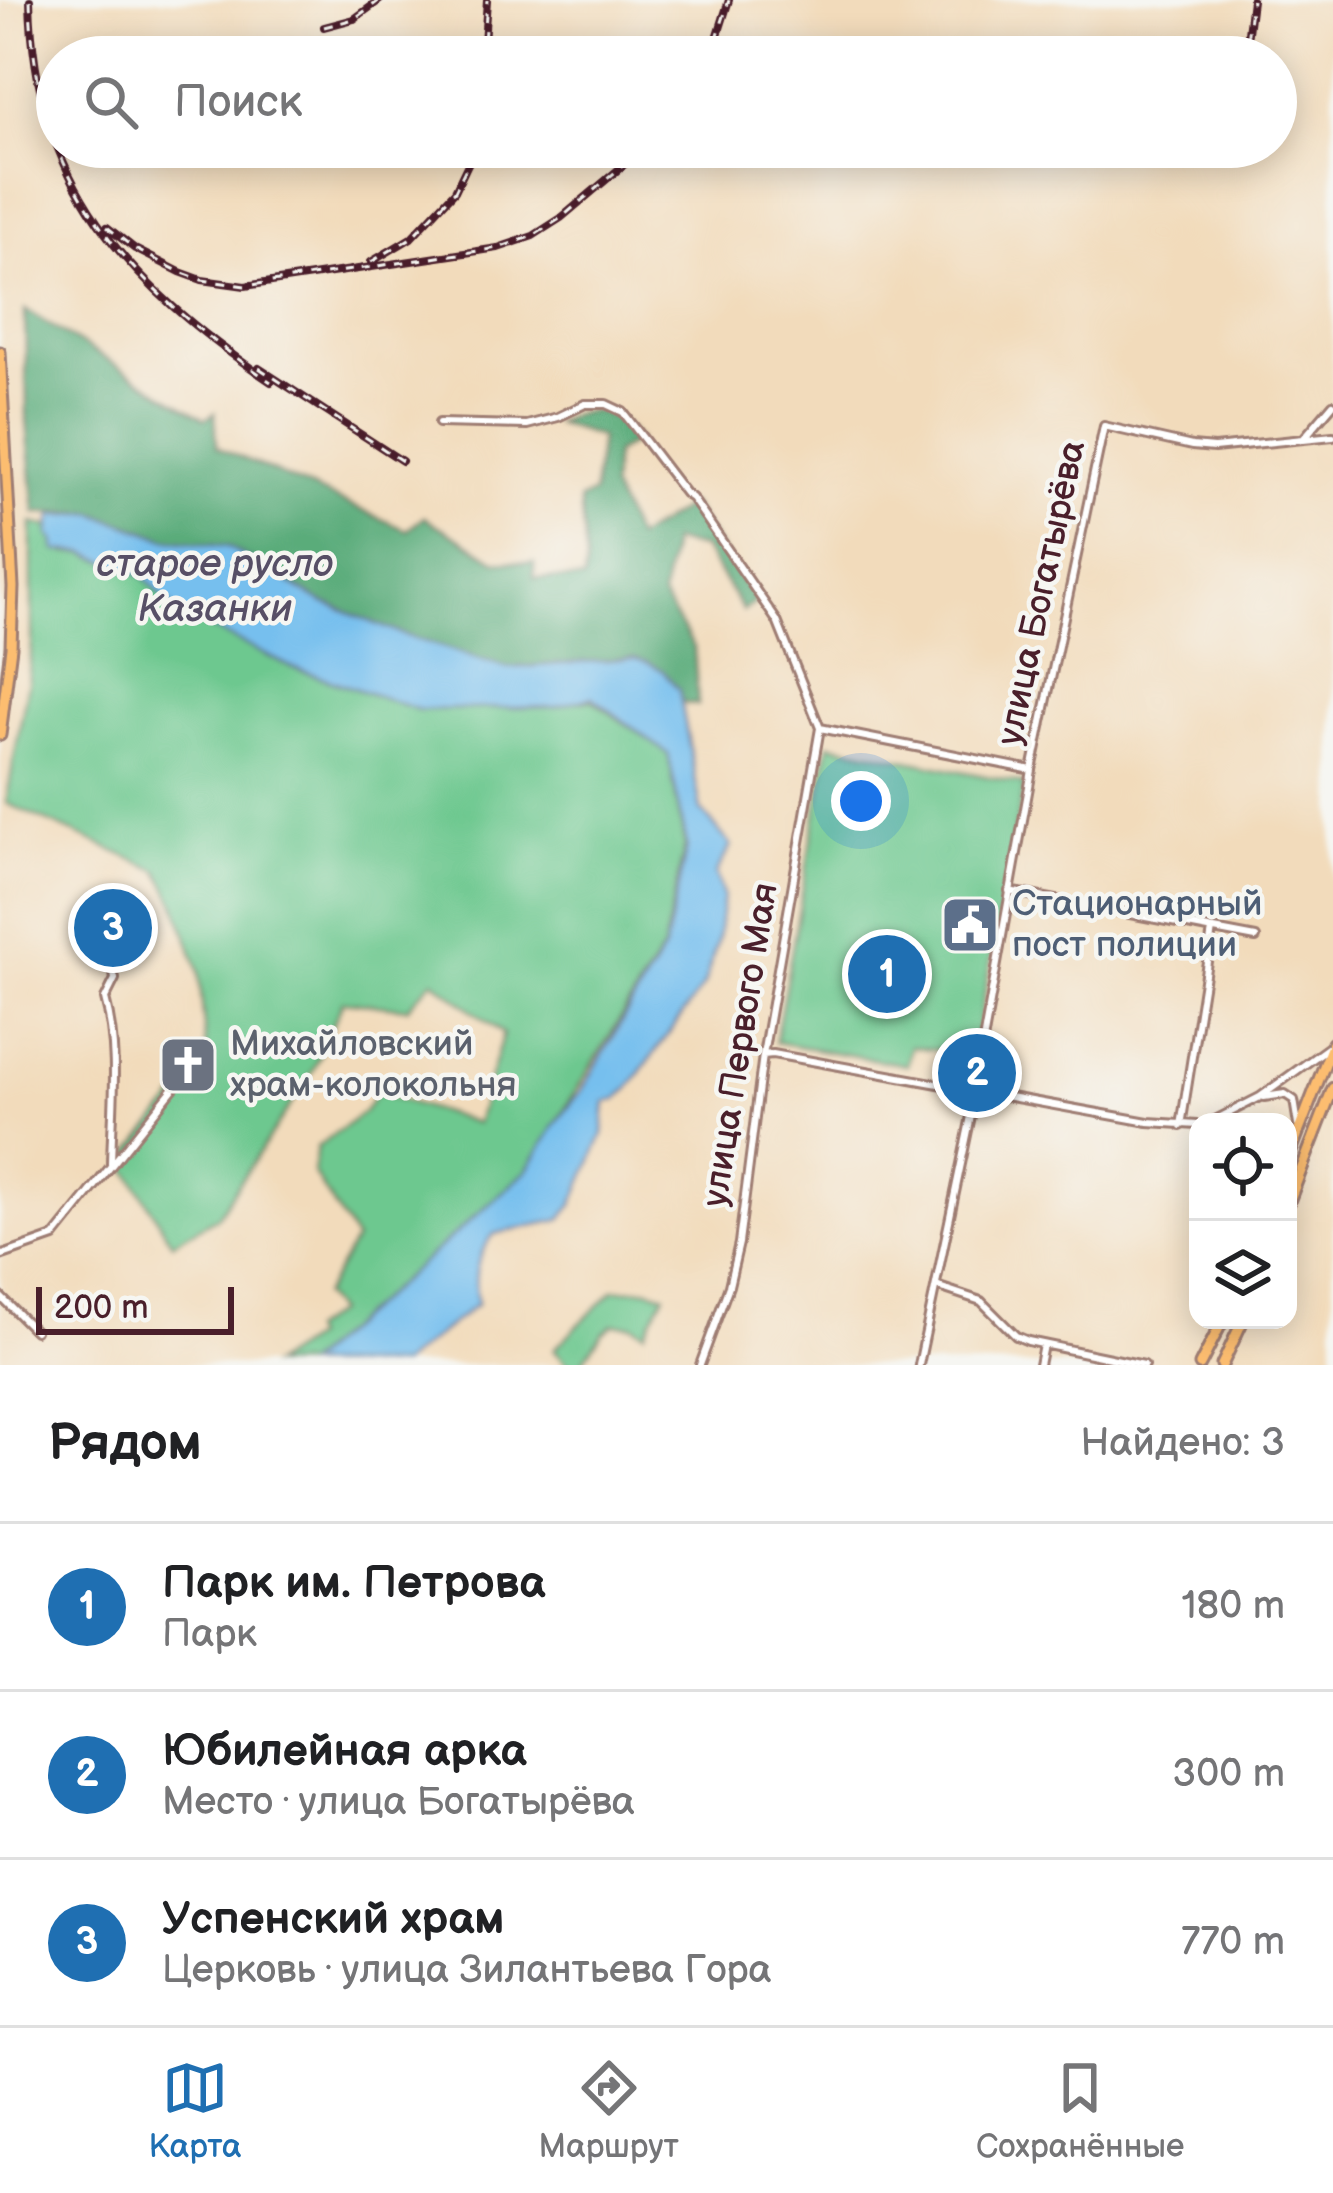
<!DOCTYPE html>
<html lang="ru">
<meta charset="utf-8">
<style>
:root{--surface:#fff;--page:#f2f2f2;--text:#202124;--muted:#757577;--line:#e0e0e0;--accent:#1f6fb2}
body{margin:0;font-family:"Balsamiq Sans",sans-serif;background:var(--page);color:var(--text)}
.controls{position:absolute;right:36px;bottom:36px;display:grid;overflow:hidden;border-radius:24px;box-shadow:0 6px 30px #0003}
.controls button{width:108px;height:108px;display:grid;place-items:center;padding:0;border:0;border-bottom:3px solid var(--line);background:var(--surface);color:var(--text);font:60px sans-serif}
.scale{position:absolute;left:36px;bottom:30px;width:198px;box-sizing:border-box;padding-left:12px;border:6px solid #4a1f2b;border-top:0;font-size:33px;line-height:42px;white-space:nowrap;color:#4a1f2b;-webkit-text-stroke:9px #f6f6f2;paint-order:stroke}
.you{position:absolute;left:861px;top:801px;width:42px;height:42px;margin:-30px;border:9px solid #fff;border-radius:50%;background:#1a73e8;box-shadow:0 0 0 18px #1a73e833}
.badge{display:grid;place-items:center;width:78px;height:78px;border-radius:50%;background:var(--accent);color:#fff;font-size:39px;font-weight:700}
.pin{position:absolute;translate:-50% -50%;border:6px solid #fff;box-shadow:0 3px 12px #0006}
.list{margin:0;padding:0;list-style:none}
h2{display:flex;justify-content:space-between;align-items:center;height:156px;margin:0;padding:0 48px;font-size:51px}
h2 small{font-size:39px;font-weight:400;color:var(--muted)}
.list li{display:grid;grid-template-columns:78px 1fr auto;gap:36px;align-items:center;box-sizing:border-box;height:168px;padding:0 48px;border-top:3px solid var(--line)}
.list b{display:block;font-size:45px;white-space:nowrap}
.list p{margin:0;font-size:39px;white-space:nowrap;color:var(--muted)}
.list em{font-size:39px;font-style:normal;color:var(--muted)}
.icon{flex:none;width:66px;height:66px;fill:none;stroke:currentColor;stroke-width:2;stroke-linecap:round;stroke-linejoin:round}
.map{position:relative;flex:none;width:1333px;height:1365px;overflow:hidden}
.search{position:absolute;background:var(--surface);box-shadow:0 6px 30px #0003;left:36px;right:36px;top:36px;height:132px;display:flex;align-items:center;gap:30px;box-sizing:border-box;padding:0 42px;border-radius:66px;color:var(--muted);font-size:45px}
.sheet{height:660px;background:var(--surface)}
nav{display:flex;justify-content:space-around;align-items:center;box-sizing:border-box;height:168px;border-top:3px solid var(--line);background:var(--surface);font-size:33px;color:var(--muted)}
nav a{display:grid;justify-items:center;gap:6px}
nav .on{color:var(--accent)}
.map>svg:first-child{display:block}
.green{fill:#6dc88f;stroke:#5c745d;stroke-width:3}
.forest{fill:#5aac7a;stroke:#526652;stroke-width:3}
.water{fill:#76bfee;stroke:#606f8c;stroke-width:3}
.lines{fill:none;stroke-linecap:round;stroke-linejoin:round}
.minor-casing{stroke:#9e7d73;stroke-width:12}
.major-casing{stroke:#9e7d73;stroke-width:15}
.minor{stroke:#fff;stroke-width:6}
.major{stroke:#fcbd6f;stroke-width:9}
.rail-casing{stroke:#4a1f2b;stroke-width:8}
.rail{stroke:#f6f6f2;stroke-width:3;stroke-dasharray:9;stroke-linecap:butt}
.labels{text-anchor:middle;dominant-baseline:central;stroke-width:9;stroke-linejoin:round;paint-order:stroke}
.street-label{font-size:36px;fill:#4a1f2b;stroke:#f6f6f2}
.service-label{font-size:36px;fill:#4e5e75;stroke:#f6f6f2;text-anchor:start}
.worship-label{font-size:36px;fill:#5b616d;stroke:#f6f6f2;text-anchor:start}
.water-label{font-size:39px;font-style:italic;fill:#574f66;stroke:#f6f6f2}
</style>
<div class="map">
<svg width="1333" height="1365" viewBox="0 0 1333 1365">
<rect width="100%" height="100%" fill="#f6f6f2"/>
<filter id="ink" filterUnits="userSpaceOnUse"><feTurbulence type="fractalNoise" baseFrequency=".00833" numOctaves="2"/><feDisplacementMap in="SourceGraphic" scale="24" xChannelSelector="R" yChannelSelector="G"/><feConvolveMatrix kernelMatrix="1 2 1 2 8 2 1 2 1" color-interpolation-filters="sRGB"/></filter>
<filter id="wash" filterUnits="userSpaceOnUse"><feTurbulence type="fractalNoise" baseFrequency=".004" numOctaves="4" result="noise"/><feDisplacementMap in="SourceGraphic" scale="48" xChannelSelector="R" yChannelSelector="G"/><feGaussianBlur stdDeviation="2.7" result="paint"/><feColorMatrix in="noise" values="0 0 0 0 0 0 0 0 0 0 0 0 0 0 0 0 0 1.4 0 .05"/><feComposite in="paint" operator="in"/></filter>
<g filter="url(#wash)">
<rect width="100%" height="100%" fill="#f2dbbb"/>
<!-- green -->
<path class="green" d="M32,523L52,527L49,531L67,553H85L142,575L179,613L291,667L419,710L592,700L668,753L685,846L663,949L527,1171L305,1365H271L312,1338L309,1331L336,1312L322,1296L355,1240L313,1172L317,1147L364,1112L377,1092L476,1123L503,1034L433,980L407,1008L343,1001L313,1071L217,1217L172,1243L123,1162L207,1060L199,972L176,904L159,871L6,803L28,682L32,642Z
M829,744L1024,784L973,1056L911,1046L907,1065L775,1042Z
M649,1289L665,1294L645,1332L633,1325L613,1324L603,1332L580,1365H569L554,1349L614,1290Z"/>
<!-- forest -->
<path class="forest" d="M25,310L205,419L215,413L217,447L407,530L424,517L497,561L534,563V578L584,580L586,561L580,500L593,493L600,437L555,423C593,403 609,408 638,440L615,453L611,488L636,539L690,504L756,602L743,611L703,548L672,542L662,597L694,647L698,705L682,703C677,682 653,663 633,658L509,668L404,635L322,602L228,547L167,539L93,513H35L27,421Z"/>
<!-- water -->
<path class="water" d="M93,513L167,539L228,547L322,602L404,635L509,668L633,658L647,662L662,670L679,690L701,810L731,845L716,874L723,896L718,939L704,985L627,1091L617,1099L606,1102L603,1134L573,1205L560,1220L494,1234C475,1257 473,1276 477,1304L400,1365H305L527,1171L556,1123L582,1090L664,949L687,846L668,754L592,697L555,707L419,710L291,667L179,613L142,575L85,553L56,551L54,540L49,535L52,516Z"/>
</g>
<g filter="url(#ink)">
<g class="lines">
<defs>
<path id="minor" d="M439,423L527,425L558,417L585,404H606L623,412L685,493L692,498L777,621L820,728
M1304,438L1333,404
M820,728L1032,770
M1009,891L1256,938
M110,955L115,979L105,999C120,1052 112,1109 111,1164
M763,1055L773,1054L1148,1122L1198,1125
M985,1094L988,1075L980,1058L1032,770L1104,426L1192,446L1214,448L1333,436
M1264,1097L1285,1094L1294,1100L1298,1125
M1211,1122L1260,1097L1329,1047
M1181,1126L1212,930
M0,1256L54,1237L185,1074
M936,1286L981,1301L1016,1336L1028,1341L1144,1365
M0,1296L35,1331
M700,1365L729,1286L739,1243L763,1055L820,728
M919,1365L976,1092
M1039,1365L1043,1345"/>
<path id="major" d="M0,352L13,587L11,647L0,735
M1288,1159L1333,1043
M1288,1204L1333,1088
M1200,1365L1223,1320
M1222,1365L1243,1320"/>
</defs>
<!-- minor casing -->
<use href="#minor" class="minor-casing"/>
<!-- major casing -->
<use href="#major" class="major-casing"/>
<!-- minor -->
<use href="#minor" class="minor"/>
<!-- major -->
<use href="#major" class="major"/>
<defs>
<path id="rail" d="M30,0C34,184 127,284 271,382
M324,27L354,19L380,0
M483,57L487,0
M711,57L729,0
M1245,57L1252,0
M107,227L135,249L180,272L202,280L245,286L498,248L533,236L561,218L645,147
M371,262L411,238L455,191L476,147
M259,368L402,461"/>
</defs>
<!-- rail casing -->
<use href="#rail" class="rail-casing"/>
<!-- rail -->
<use href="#rail" class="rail"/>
</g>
</g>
<!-- icons -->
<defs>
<symbol id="civic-square" viewBox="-11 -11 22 22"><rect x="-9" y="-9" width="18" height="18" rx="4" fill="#5c6f8a" stroke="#f6f6f2"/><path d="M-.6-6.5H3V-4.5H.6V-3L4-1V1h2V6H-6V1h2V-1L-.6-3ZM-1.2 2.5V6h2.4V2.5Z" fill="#fff"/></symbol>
<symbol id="church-square" viewBox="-11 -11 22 22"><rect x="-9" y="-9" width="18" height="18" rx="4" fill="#6b7280" stroke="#f6f6f2"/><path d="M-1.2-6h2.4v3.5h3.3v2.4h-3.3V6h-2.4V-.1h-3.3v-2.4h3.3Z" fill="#fff"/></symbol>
</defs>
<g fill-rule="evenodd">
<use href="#civic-square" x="937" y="892" width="66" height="66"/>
<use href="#church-square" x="155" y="1032" width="66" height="66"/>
</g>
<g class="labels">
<!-- street labels -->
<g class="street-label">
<text transform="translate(1042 593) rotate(-78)">улица Богатырёва</text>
<text transform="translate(741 1045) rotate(-81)">улица Первого Мая</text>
</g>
<!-- service labels -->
<g class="service-label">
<text x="1012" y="904">Стационарный<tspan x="1012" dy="41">пост полиции</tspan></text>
</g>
<!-- worship labels -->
<g class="worship-label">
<text x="230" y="1044">Михайловский<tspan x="230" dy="41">храм-колокольня</tspan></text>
</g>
<!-- water labels -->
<g class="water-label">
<text x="215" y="564">старое русло<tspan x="215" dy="45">Казанки</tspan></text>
</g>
</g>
</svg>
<div class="controls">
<button><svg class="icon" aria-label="locate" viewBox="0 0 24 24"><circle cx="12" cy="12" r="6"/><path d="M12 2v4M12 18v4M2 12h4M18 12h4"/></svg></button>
<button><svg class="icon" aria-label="layers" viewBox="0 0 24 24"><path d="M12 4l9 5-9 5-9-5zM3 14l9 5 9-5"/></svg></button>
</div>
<div class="scale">200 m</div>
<div class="you"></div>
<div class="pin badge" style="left:887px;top:974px">1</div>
<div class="pin badge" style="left:977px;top:1073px">2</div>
<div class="pin badge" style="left:113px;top:928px">3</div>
<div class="search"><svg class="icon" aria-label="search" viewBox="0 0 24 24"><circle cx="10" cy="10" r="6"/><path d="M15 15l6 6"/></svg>Поиск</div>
</div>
<section class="sheet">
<h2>Рядом<small>Найдено: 3</small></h2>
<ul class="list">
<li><span class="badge">1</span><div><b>Парк им. Петрова</b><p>Парк</p></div><em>180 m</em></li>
<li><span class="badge">2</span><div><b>Юбилейная арка</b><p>Место · улица Богатырёва</p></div><em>300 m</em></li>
<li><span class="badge">3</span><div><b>Успенский храм</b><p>Церковь · улица Зилантьева Гора</p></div><em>770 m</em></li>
</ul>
</section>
<nav>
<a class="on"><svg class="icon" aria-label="map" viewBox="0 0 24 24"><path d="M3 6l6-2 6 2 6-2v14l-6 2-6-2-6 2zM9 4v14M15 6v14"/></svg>Карта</a>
<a><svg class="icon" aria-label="directions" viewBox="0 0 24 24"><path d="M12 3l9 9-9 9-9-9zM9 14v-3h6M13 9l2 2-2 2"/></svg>Маршрут</a>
<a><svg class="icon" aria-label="saved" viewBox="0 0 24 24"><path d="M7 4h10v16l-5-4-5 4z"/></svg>Сохранённые</a>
</nav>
